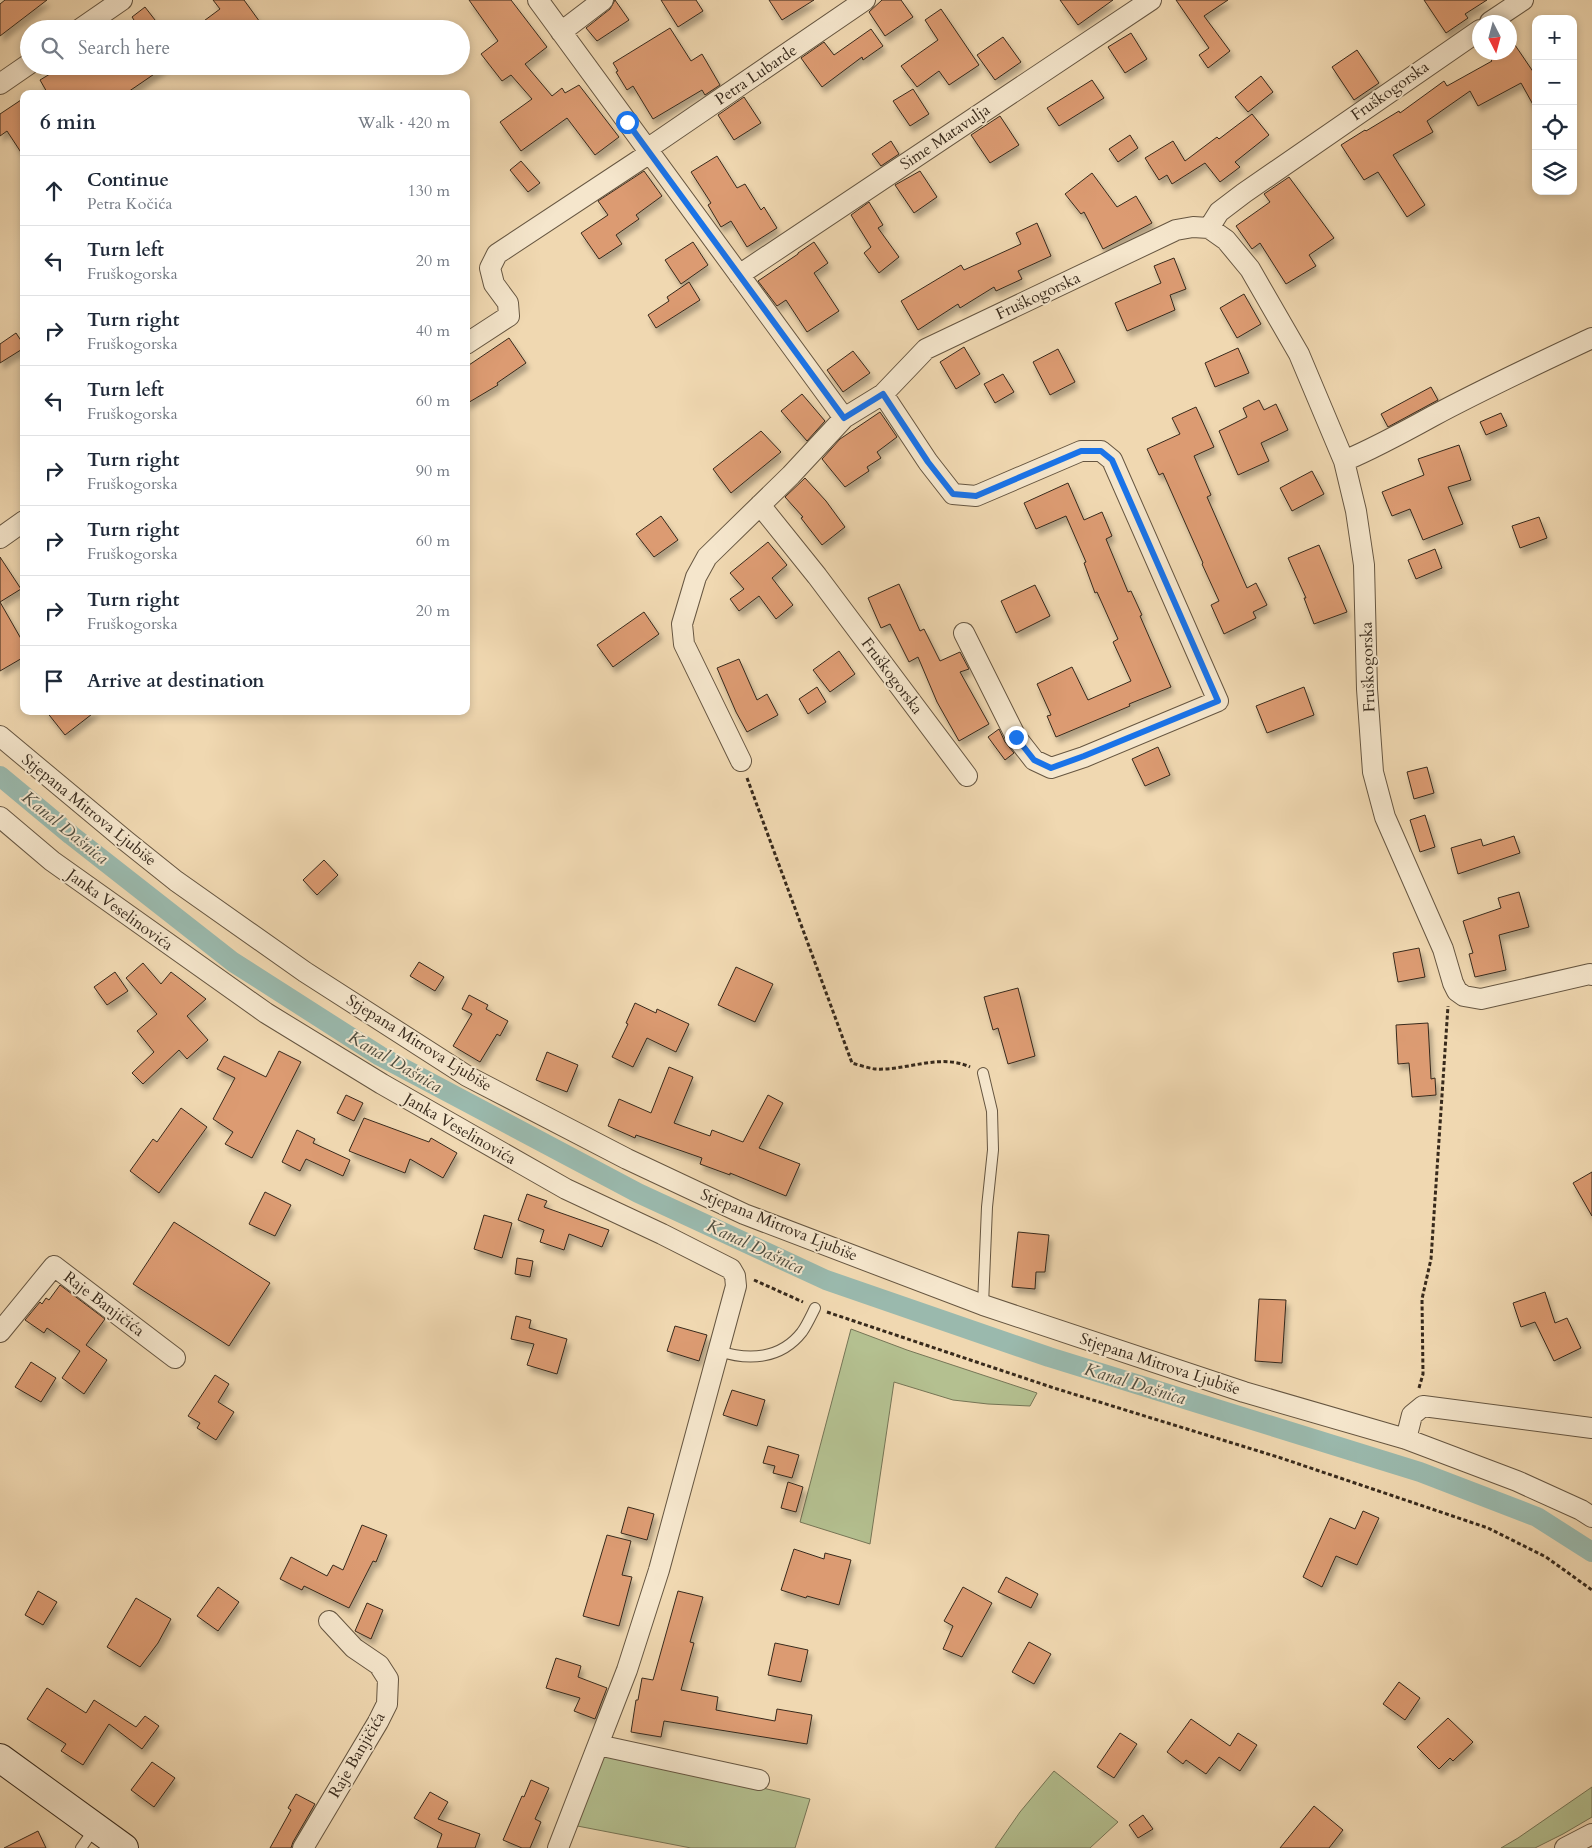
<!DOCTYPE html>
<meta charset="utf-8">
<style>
:root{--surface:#fff;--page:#f6f6f7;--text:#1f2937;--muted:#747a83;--line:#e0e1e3}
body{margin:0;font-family:Cardo,serif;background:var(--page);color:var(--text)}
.controls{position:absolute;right:15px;top:15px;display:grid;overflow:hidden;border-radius:10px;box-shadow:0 2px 8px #0003}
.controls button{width:45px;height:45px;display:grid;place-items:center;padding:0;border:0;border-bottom:1px solid var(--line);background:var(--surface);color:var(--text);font:25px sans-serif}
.compass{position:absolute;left:1472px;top:15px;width:45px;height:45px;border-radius:50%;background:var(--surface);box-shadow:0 2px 8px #0003;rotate:174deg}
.stop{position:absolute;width:15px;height:15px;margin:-11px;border:4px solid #1a73e8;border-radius:50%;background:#fff}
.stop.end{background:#1a73e8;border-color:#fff;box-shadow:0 1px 5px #0008}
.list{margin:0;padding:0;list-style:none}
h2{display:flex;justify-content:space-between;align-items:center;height:65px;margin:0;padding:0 20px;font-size:21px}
h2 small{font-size:16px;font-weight:400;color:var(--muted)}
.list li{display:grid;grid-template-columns:32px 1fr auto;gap:15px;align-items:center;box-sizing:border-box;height:70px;padding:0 20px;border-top:1px solid var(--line)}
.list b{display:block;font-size:19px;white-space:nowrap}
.list p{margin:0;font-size:16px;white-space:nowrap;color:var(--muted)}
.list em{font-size:16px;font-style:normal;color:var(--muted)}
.icon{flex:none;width:28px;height:28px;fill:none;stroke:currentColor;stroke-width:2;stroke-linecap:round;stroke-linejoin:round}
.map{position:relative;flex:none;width:1592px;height:1848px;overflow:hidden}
.search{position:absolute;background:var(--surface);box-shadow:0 2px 8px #0003;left:20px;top:20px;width:450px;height:55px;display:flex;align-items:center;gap:12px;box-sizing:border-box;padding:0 18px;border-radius:28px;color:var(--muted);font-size:19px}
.panel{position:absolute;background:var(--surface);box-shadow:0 2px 8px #0003;left:20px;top:90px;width:450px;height:625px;border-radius:10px}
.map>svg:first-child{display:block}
.green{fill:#b4c090;stroke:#767556}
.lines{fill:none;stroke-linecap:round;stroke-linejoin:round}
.canal{stroke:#9ab9ad;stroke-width:20}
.building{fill:#dc9b72;stroke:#382a1c;filter:url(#shadow)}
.lane-casing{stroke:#665641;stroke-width:12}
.street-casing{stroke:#665641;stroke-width:22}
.secondary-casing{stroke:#382a1c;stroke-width:30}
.path{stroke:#382a1c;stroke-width:3;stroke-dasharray:4 2.5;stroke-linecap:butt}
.lane{stroke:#f5e6cc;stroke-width:10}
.street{stroke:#f5e6cc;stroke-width:20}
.secondary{stroke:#f5e6cc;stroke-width:28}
.route{stroke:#1a73e8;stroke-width:6}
.labels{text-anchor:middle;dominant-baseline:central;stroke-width:4;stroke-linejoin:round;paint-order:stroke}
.street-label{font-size:16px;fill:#382a1c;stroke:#f5e6cc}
.water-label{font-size:18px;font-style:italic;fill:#504e40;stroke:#f5e6cc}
</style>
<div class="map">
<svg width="1592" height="1848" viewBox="0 0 1592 1848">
<defs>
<filter id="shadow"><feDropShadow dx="3" dy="5.5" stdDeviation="2.5" flood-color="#0004"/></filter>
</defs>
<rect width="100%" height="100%" fill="#f0d8b1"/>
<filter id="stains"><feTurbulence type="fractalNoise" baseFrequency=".004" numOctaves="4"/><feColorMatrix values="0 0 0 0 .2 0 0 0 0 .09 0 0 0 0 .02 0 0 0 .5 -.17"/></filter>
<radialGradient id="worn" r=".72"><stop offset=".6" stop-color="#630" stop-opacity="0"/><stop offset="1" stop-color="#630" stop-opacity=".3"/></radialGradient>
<!-- green -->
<path class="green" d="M851,1329L907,1350L1037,1393L1030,1406L988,1404L953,1400L894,1382L870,1544L800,1522Z
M608,1752L810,1799L795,1848H691L567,1824L596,1762Z
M1054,1771L1118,1822L1090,1848H995L1020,1812Z
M1592,1787V1817L1563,1834L1535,1848H1501L1518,1838Z"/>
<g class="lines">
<!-- canal -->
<path class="canal" d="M0,776L71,835L233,962L380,1056L638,1193L826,1280L1049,1357L1420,1472L1537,1517L1592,1552"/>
</g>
<!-- building -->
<path class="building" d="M5,0H47L0,36V4Z
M213,0H244L265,29H193L220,9Z
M469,0H511L547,47L525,64L552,96L562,88L565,93L579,85L619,137L595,155L567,118L521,151L500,122L532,99L511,75L502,81L481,54L498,41Z
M615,0L629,20L597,41L586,28L610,9Z
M661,0H696L703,11L678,27Z
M769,0H814L782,20Z
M882,0H901L913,17L885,36L869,12Z
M1060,0H1113L1078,25Z
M1176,0H1228L1204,16L1230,51L1208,68L1199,55L1209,48Z
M1424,0H1487L1465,14L1468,18L1446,33Z
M145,7L162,29H140L132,17Z
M941,9L979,65L949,85L939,71L917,87L901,66L938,40L925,20Z
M670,28L691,61L702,54L720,85L705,95L702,90L653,119L633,86L627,90L616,72L618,71L613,63Z
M871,29L883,46L863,60L862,57L822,87L801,58L824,42L834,55Z
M1131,33L1147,59L1125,73L1108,47Z
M1003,37L1021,62L995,80L977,55Z
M1515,45L1536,76V110L1521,83L1478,106L1470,91L1427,121L1433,132L1393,155L1425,205L1407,217L1378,172L1364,180L1341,145L1365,130L1366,131L1399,111L1400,113L1444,81L1447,86L1492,61L1491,60L1503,52H1510V48Z
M1357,50L1379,83L1354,100L1332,67Z
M63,66H166L125,94H48L40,80Z
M1261,76L1273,92L1248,112L1235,97Z
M1092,80L1104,98L1059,126L1047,108Z
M913,89L929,114L910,126L893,101Z
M744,97L761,123L734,140L718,115Z
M24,98V157L7,131L0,136V114Z
M1252,114L1269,135L1235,162L1240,167L1220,182L1205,163L1172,184L1167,175L1159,180L1145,158L1173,141L1185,161L1217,137L1219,139Z
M1000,116L1019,145L990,163L971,135Z
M1130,135L1138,148L1118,162L1109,149Z
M891,141L899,154L881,166L872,154Z
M717,156L737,188L745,184L761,210L764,207L777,228L747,247L731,221L721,227L708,205L711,203L691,172Z
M521,161L540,183L528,192L510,170Z
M644,171L662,196L636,215L639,219L616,235L622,244L599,259L581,233L608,215L598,201Z
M920,171L937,197L914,213L895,185Z
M1092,173L1117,207L1136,196L1152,223L1103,249L1084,212L1081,214L1065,194Z
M1289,177L1334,238L1309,255L1316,266L1286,284L1260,243L1252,249L1236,226L1270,202L1264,194Z
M869,202L883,225L878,228L899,257L879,273L864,253L871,247L851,215Z
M1037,223L1051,256L1018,271L1022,279L996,291L994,287L960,308L958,304L918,330L901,301L961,265L964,270L1021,244L1016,233Z
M693,242L708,265L681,284L665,260Z
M814,242L828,263L814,273L839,311L807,332L786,300L777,306L758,281L798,254V253Z
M1174,258L1186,289L1170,295L1175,310L1127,331L1115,303L1161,283L1154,266Z
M689,282L700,300L656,328L648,315L669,301L667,297Z
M1244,294L1261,324L1237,338L1220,308Z
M16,333L24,345V348L0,363V344Z
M509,338L526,363L497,383L498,385L466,404V367Z
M964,347L980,374L956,389L940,362Z
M1238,348L1249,373L1215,387L1205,363Z
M1058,349L1075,382L1050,395L1033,362Z
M853,351L870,373L843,392L827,370Z
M1003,374L1014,392L995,403L984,384Z
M1431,387L1438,400L1388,427L1381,414Z
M802,394L825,421L807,441L781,411Z
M1259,400L1264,410L1276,404L1288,430L1261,443L1269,461L1238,475L1219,431L1247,417L1243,408Z
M1196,407L1214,447L1194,456L1211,495L1207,497L1247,588L1256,583L1267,605L1253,612L1256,618L1224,634L1211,605L1219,601L1202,564L1203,563L1163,473L1159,475L1147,449L1180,434L1172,418Z
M880,412L897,437L877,452L881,458L867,467L869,471L845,487L822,459L840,439Z
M1501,413L1507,426L1486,435L1480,422Z
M761,431L781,452L731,493L713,469Z
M1459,445L1471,480L1448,487L1463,524L1423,540L1410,509L1392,516L1382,492L1424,475L1418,459Z
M1312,471L1324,494L1292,511L1280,488Z
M805,478L826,501L845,527L822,545L801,518L803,517L785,497Z
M1068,483L1084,520L1102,512L1112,536L1106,539L1128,592L1131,591L1142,615L1140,616L1171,687L1129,704L1130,706L1056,737L1047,716L1051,715L1037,684L1072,667L1088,700L1131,681L1113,642L1118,639L1097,592L1095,593L1084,563L1086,562L1066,516L1036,529L1024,503Z
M661,516L678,540L654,557L636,534Z
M1539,517L1547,538L1520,548L1512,526Z
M768,542L787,565L772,578L793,605L776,619L759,596L739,611L730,599L744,589L730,573Z
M1319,545L1347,612L1314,624L1304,598H1306L1288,558Z
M1435,549L1442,568L1416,579L1408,560Z
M0,557L21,589L0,602L24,644V657L0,671Z
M899,584L920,631L924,629L940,661L960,652L969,669L960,672L989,724L959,741L937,702L918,657L909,662L890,624L881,628L868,598Z
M1035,585L1050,616L1016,633L1001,601Z
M644,612L659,634L613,667L597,645Z
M839,651L855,674L830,692L813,670Z
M739,659L757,700L767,694L778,715L747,732L736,712L717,668Z
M817,687L826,702L808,714L799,699Z
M1304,687L1314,715L1267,733L1256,706Z
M46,711H96L65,735Z
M999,729L1005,742L1014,753L1005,760L988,737Z
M1158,747L1170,775L1145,786L1132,759Z
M1427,767L1434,793L1414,799L1407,772Z
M1425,815L1435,847L1420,852L1410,820Z
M1514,836L1520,853L1458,874L1451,848L1481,839L1483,846Z
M324,860L338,875L317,895L303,880Z
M1519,892L1529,927L1499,935L1506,970L1475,977L1469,954L1473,953L1463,921L1501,908L1498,898Z
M1419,948L1425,977L1398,982L1393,953Z
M419,962L444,977L435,991L410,976Z
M143,963L161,984L171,972L206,999L187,1016L208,1040L187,1059L179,1050L143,1084L132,1073L154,1052L137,1031L157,1014L126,978Z
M736,967L773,984L755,1022L718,1005Z
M115,972L128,991L107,1005L94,987Z
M1018,988L1035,1056L1008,1064L998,1028L993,1030L984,997Z
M469,995L488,1005L486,1009L508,1021L500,1036L497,1034L480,1062L453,1046L472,1014L462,1009Z
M635,1003L656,1013L657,1009L689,1024L676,1052L647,1038L633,1067L612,1057L628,1024L626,1023Z
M1428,1023L1431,1079L1435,1078L1436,1095L1412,1097L1409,1063L1398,1064L1396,1025Z
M279,1051L301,1062L252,1158L225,1144L233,1132L213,1119L235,1078L217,1069L224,1056L266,1077Z
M547,1052L578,1065L567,1092L536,1080Z
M669,1067L693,1077L674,1123L710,1136L712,1130L743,1142L768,1095L783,1103L759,1148L800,1164L786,1196L730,1173V1175L700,1164L702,1158L636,1135L635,1138L608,1126L619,1099L651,1113Z
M346,1095L363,1103L354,1121L337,1113Z
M181,1108L207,1127L159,1193L130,1171L153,1139L157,1142Z
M364,1118L429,1142L431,1138L457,1153L443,1178L410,1159L405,1173L349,1151Z
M297,1130L315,1139L313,1143L350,1160L343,1176L306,1159L300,1171L282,1162Z
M1592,1172V1216L1573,1183Z
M265,1192L291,1205L275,1236L249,1224Z
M527,1194L547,1201L544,1207L609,1230L602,1247L569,1234L564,1250L540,1242L544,1230L518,1220Z
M484,1215L512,1223L502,1258L474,1249Z
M174,1222L270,1283L229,1346L133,1284Z
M1018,1232L1049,1235L1045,1272H1036L1035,1289L1012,1287Z
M517,1258L533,1261L530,1277L515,1274Z
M60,1285L105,1319L86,1345L107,1360L84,1394L62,1378L80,1351L47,1328L44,1333L25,1320L40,1302L42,1304L46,1298L49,1300Z
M1545,1292L1555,1323L1567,1318L1581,1348L1554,1361L1535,1322L1521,1327L1513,1303Z
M1259,1299L1286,1300L1282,1363L1255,1361Z
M516,1316L531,1320L529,1328L567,1339L557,1374L527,1365L534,1344L511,1339Z
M675,1326L707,1335L699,1361L667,1351Z
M31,1362L56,1378L41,1402L15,1387Z
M215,1375L229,1384L218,1402L234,1412L216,1440L197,1428L200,1423L188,1416Z
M732,1390L765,1400L757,1426L723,1415Z
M768,1446L799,1455L792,1478L773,1473L775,1466L763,1463Z
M788,1482L803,1487L796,1512L781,1508Z
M628,1507L654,1514L647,1540L621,1533Z
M1363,1511L1379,1518L1357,1565L1336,1556L1322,1587L1303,1577L1330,1518L1355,1529Z
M362,1525L387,1535L376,1562L373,1561L349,1608L304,1586L302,1590L280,1579L291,1557L327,1576L333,1565L343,1570Z
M607,1535L631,1541L622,1575L632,1577L619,1626L583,1616Z
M794,1549L824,1559L825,1553L851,1560L839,1605L807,1596L806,1598L781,1590Z
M1006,1577L1038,1594L1031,1608L998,1592Z
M218,1587L239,1602L218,1631L197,1616Z
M963,1587L992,1603L962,1657L943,1649L953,1626L944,1621Z
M38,1591L57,1602L43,1625L25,1615Z
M678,1591L703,1597L690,1642L694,1643L681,1690L718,1697L716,1710L775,1721L777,1709L812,1715L807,1744L664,1721L661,1737L631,1732L636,1700H638L642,1678L653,1680Z
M136,1598L171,1619L158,1643L140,1667L107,1647Z
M367,1603L383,1610L371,1639L355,1631Z
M1029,1642L1051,1654L1034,1684L1012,1672Z
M775,1643L808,1650L801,1682L768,1675Z
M556,1658L581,1666L578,1677L607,1688L595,1719L574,1711L580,1698L546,1688Z
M1399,1682L1420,1698L1405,1720L1383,1704Z
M47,1688L86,1713L94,1700L136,1727L145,1716L159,1726L142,1749L109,1724L83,1765L61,1751L66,1744L27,1719Z
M1448,1718L1473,1742L1453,1761L1450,1758L1439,1769L1417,1747Z
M1191,1719L1230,1746L1238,1733L1257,1745L1240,1771L1219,1757L1206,1774L1186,1760L1183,1764L1167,1752Z
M1120,1733L1137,1744L1114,1778L1097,1767Z
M152,1762L175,1778L154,1807L131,1790Z
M531,1780L549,1788L535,1819L541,1822L530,1848H522L503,1840L522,1796L524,1797Z
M430,1792L448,1802L438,1819L480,1834L475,1848H437L442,1834L414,1818Z
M296,1794L315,1804L293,1842L291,1848H270L291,1810L288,1808Z
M1314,1806L1343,1830L1329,1848H1280Z
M1143,1815L1153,1829L1138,1838L1129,1825Z
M38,1831L46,1848H4Z"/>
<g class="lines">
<defs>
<path id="lane" d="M983,1305L987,1207L993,1150L992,1111L983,1073
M719,1351C749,1361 781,1359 802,1332C807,1325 811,1316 815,1308
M81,1848L95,1828"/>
<path id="street" d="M538,0L844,418
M1490,22L1523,0
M80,29L122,0
M561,32L603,0
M0,84L29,64
M647,149L865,0
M1209,228L1219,212L1244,193L1480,30
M739,275L1151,0
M466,344L509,316L508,303L494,284L490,268L497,254L650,153
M883,394L928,462L953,494L976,496L1081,451H1101L1112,460L1218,701L1084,757L1051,768L1034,760L1016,737L964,633
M1344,461C1375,448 1404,432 1433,416C1485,388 1539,363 1592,338
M760,505L817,576L967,776
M0,538L24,521
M0,736L126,841L176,881L305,972L467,1076L627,1159L744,1214L983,1305L1244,1392L1406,1439L1517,1481L1581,1510L1592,1517
M741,761L684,644L682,624L696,577L707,557L791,475L844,418L883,394L926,349L1176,230L1193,227L1209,228L1226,240L1250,269L1299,354L1344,461L1356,511L1364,565L1367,689L1373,772L1385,817L1443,949L1453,983L1457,991L1464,996L1481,999L1590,974L1592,975
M0,817L52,861L266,1013L382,1084L566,1189L662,1234L731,1269L735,1276L736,1286L659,1570L627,1670L558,1848
M0,1332L54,1266L175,1358
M1406,1439L1412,1415L1423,1406L1592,1428
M598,1745L759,1780
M303,1848L378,1722L387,1704L388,1679L379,1665L354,1648L329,1621
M1565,1848L1592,1834"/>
<path id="secondary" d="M0,1758L124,1848"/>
</defs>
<!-- lane casing -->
<use href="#lane" class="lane-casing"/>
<!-- street casing -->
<use href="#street" class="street-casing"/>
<!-- secondary casing -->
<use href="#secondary" class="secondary-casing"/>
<!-- path -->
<path class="path" d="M747,778L852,1063C859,1065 868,1068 875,1069C906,1071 940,1053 970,1067
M754,1280L803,1302
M827,1312L1054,1388L1281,1458L1488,1528L1546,1557L1592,1590
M1419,1388L1423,1374L1422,1299L1431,1259L1448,1006"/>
<!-- lane -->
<use href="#lane" class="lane"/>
<!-- street -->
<use href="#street" class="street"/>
<!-- secondary -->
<use href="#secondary" class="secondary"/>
</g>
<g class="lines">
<!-- route -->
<path class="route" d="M627,122L844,418L883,394L928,462L953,494L976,496L1081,451H1101L1112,460L1218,701L1084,756L1051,768L1034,760L1016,737"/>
</g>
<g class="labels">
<!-- street labels -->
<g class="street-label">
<text transform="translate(756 75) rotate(-34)">Petra Lubarde</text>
<text transform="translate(1390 91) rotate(-35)">Fruškogorska</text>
<text transform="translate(945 137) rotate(-34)">Sime Matavulja</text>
<text transform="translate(1038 296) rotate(-25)">Fruškogorska</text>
<text transform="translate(1368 667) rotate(-92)">Fruškogorska</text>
<text transform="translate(892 676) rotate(53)">Fruškogorska</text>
<text transform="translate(89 810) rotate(39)">Stjepana Mitrova Ljubiše</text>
<text transform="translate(120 910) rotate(36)">Janka Veselinovića</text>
<text transform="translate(419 1043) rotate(32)">Stjepana Mitrova Ljubiše</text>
<text transform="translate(460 1129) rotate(30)">Janka Veselinovića</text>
<text transform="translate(779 1225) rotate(22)">Stjepana Mitrova Ljubiše</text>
<text transform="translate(104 1304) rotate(37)">Raje Banjičića</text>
<text transform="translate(1160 1364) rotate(18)">Stjepana Mitrova Ljubiše</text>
<text transform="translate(357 1755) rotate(-60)">Raje Banjičića</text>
</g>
<!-- water labels -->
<g class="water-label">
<text transform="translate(65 828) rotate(39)">Kanal Dašnica</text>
<text transform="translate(395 1062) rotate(30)">Kanal Dašnica</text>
<text transform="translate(755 1247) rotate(25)">Kanal Dašnica</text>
<text transform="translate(1135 1384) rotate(17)">Kanal Dašnica</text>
</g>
</g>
<rect width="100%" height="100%" filter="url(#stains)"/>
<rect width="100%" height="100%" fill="url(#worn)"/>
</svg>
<div class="controls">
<button>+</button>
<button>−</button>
<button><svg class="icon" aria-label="locate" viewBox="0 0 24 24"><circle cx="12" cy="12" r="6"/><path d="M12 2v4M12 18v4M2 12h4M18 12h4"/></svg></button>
<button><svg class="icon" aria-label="layers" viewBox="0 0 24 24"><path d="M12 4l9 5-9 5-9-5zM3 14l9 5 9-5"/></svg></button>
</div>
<svg class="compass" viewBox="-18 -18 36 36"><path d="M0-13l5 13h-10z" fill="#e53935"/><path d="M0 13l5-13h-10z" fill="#747a83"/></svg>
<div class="stop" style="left:627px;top:122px"></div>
<div class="stop end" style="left:1016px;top:737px"></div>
<div class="search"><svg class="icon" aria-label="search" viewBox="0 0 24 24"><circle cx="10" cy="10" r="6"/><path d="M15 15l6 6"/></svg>Search here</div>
<section class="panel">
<h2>6 min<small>Walk · 420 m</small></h2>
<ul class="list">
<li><svg class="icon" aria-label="ahead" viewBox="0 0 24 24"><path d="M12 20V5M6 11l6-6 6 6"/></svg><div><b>Continue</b><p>Petra Kočića</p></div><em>130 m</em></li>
<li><svg class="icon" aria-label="left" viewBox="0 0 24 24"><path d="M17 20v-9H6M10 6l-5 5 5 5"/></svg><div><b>Turn left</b><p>Fruškogorska</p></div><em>20 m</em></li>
<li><svg class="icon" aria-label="right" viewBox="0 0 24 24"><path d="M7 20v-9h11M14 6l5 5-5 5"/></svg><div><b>Turn right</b><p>Fruškogorska</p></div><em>40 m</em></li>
<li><svg class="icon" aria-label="left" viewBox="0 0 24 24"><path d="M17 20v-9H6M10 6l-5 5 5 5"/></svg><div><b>Turn left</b><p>Fruškogorska</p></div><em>60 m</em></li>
<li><svg class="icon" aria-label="right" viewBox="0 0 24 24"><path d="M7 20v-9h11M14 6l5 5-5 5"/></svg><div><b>Turn right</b><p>Fruškogorska</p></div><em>90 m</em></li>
<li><svg class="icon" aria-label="right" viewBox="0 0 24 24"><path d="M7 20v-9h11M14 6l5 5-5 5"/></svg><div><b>Turn right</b><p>Fruškogorska</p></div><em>60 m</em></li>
<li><svg class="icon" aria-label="right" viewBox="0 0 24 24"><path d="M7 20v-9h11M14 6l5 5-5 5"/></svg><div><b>Turn right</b><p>Fruškogorska</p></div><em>20 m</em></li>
<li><svg class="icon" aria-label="arrive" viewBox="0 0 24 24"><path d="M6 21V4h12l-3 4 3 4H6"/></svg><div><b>Arrive at destination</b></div></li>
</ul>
</section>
</div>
